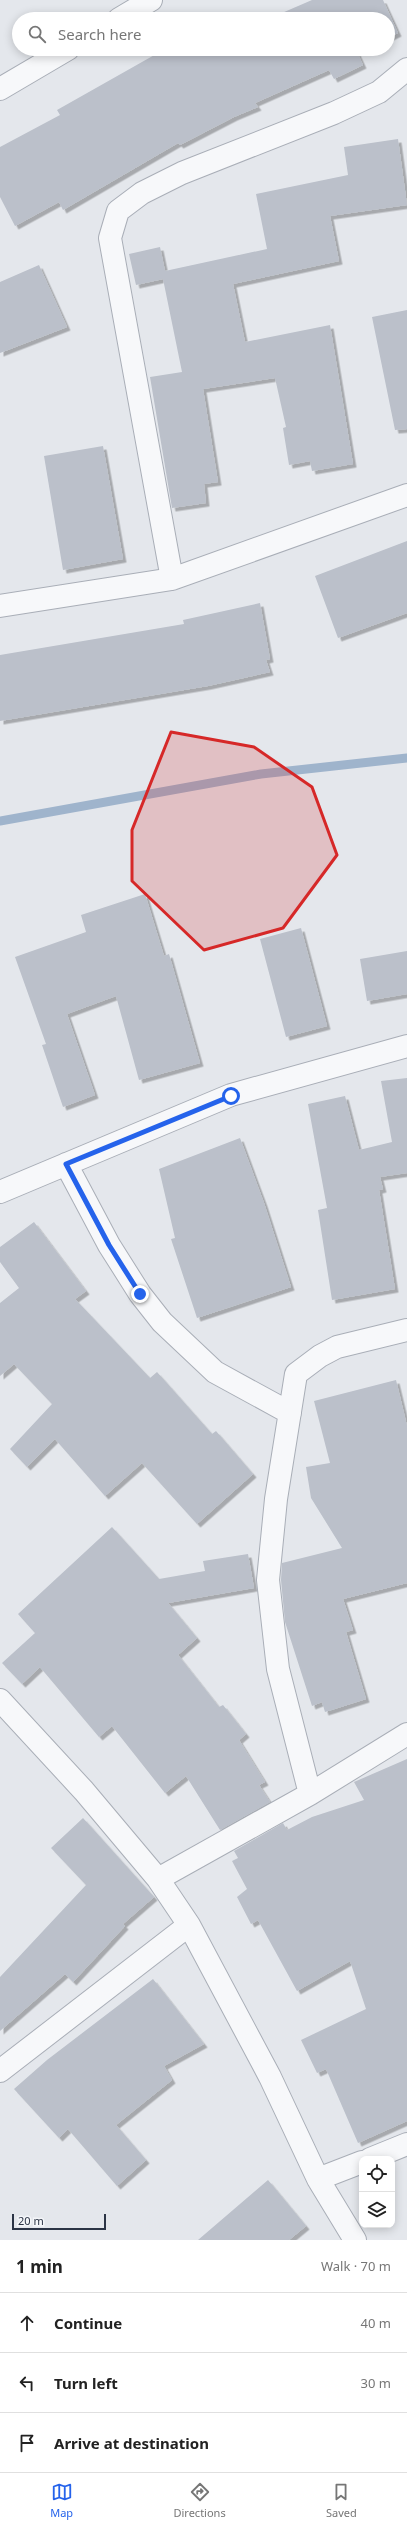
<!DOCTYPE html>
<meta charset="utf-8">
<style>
:root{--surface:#fff;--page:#f6f6f6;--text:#222;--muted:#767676;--line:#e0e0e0;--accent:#2563eb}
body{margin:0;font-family:"Noto Sans",sans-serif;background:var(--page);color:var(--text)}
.controls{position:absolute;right:12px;bottom:12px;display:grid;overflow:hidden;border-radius:8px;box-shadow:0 2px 10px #0003}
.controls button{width:36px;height:36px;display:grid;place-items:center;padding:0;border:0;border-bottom:1px solid var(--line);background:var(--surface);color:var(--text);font:20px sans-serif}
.scale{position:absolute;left:12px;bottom:10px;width:94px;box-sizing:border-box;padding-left:4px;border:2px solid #2b3445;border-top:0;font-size:11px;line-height:14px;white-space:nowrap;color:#2b3445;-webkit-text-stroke:3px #f4f6f9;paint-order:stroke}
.stop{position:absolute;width:12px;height:12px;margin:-9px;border:3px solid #2563eb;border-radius:50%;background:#fff}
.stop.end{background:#2563eb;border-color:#fff;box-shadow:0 1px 4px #0008}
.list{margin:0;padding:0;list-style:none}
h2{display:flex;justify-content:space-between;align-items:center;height:52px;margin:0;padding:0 16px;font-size:17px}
h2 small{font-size:13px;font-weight:400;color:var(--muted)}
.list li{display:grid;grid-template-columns:26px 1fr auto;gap:12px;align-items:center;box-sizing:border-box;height:60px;padding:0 16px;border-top:1px solid var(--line)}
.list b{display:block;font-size:15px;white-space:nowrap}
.list em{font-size:13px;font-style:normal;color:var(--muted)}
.icon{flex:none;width:22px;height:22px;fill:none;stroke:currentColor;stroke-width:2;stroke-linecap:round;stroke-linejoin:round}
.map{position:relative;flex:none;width:407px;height:2240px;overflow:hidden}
.search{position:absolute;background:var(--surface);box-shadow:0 2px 10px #0003;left:12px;right:12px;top:12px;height:44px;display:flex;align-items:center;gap:10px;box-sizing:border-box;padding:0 14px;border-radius:22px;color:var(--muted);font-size:15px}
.sheet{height:232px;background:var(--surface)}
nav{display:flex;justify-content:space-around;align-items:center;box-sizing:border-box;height:56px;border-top:1px solid var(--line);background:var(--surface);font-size:11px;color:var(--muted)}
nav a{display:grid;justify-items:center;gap:2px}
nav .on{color:var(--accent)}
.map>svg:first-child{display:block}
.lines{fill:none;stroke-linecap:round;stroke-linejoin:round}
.stream{stroke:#9fb4cc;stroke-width:9}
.building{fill:#bbc0ca;filter:url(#shadow)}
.street-casing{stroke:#a9aeb7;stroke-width:24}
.street{stroke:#f7f8fa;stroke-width:22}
.route{stroke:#2563eb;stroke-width:5}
.marked{fill:#d62828;fill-opacity:0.2;stroke:#d62828;stroke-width:3;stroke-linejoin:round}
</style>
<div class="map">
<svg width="407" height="2240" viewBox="0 0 407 2240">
<defs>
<filter id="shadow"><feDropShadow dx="3.5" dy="3.5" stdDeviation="0" flood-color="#0004"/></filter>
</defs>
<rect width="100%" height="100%" fill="#e4e7ec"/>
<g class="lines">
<!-- stream -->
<path class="stream" d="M0,821L261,774L407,758"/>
</g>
<!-- building -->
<path class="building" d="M312,0H383L398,33L388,38V19H268Z
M165,49H363L357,52L363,65L334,79L329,70L255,103L258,107L234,117L180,145L178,143L63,210L59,202L15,226L0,197V147L60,115L57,110Z
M398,139L407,205L330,216L339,261L233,284L245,342L330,325L353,464L312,471L310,461L289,465L283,428L286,427L275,378L203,389L218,482L204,484L206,503L172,508L150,377L182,372L163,279L136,285L129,254L160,247L165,271L267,249L256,194L348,175L344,147Z
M39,265L67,327L0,353V282Z
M407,310V429L395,430L372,317Z
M103,446L123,559L63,570L44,456Z
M407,541V613L338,638L315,576Z
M260,603L270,659L266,660L270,672L208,686L0,721V655L184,624L183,620Z
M145,894L164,956L169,954L200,1063L139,1080L116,996L67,1014L95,1095L63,1107L42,1045L46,1044L15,957L86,932L81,915Z
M301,928L327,1026L286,1037L260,939Z
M407,951V994L367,1001L360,959Z
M407,1078V1173L380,1177L383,1189L379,1190L395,1289L332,1300L318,1210L327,1208L308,1104L345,1096L359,1150L392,1142L381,1081Z
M240,1138L264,1203L291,1287L197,1318L171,1239L175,1238L159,1169Z
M34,1222L86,1291L75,1299L150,1378L157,1372L212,1434L216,1431L253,1474L197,1524L142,1463L105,1496L55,1439L27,1467L10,1449L52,1404L14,1364L0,1376V1303L19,1288L0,1262V1247Z
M396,1380L407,1426V1583L343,1599L353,1630L346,1632L366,1699L325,1712L322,1702L312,1706L285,1622L281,1580L282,1563L342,1548L311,1498L306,1467L330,1463L314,1401Z
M112,1527L159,1579L205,1571L203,1561L248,1554L254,1588L168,1603L197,1638L178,1655L219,1707L223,1705L246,1734L239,1740L265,1782L259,1785L270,1802L220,1830L186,1776L165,1793L112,1726L99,1737L40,1667L22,1684L2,1663L35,1633L18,1614Z
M407,1759V2121L358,2143L326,2069L317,2073L301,2040L366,2009L350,1961L297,1991L258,1920L251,1924L237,1897L247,1889L232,1861L238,1858L234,1851L283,1823L287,1830L312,1817L364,1800L354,1782Z
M83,1818L154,1897L123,1924L125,1926L73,1982L65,1974L0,2031V1977L86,1885L51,1848Z
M153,1979L204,2044L164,2066L172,2080L116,2125L146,2160L117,2186L68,2129L59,2138L14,2089L47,2060Z
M268,2180L306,2226L289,2240H198Z"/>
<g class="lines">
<defs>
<path id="street" d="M119,19L151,0
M0,89L68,49
M172,579L110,238L118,211L142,193L182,173L334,113L379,92L407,69
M0,606L172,579L407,495
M66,1164L109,1245L140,1294L162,1322L215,1372L290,1413
M0,1192L231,1095L407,1046
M0,1700L84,1791L158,1879L189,1925L270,2077L318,2179L355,2240
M310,1794L278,1669L268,1580L276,1499L296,1374L320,1356L337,1347L407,1330
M158,1879L310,1794L407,1734
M0,2071L189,1925
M370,2159L407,2144
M318,2179L362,2162"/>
</defs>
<!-- street casing -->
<use href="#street" class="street-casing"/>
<!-- street -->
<use href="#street" class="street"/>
</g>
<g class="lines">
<!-- route -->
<path class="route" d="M140,1294L109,1245L66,1164L231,1096"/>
</g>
<!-- marked area -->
<path class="marked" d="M171,732L254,747L312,787L337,855L283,928L204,950L132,881V830Z"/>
</svg>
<div class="controls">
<button><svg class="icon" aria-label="locate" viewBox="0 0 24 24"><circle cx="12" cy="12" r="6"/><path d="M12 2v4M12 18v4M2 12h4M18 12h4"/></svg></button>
<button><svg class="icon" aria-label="layers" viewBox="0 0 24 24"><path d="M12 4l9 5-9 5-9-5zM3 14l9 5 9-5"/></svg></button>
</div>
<div class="scale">20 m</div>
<div class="stop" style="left:231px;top:1096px"></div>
<div class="stop end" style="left:140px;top:1294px"></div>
<div class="search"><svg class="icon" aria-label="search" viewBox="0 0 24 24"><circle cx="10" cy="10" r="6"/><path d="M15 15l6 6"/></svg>Search here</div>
</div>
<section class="sheet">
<h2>1 min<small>Walk · 70 m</small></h2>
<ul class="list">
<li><svg class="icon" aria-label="ahead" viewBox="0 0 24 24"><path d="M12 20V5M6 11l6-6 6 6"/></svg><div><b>Continue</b></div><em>40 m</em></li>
<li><svg class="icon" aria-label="left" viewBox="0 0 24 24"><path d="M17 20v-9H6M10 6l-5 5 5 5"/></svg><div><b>Turn left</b></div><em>30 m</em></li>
<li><svg class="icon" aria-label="arrive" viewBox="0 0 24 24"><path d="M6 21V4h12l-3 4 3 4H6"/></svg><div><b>Arrive at destination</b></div></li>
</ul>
</section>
<nav>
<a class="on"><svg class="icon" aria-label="map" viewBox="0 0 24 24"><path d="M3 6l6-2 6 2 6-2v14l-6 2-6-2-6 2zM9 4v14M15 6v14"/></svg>Map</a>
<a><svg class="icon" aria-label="directions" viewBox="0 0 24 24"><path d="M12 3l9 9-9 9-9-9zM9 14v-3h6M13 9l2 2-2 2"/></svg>Directions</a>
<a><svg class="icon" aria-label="saved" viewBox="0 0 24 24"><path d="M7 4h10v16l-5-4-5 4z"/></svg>Saved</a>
</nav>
